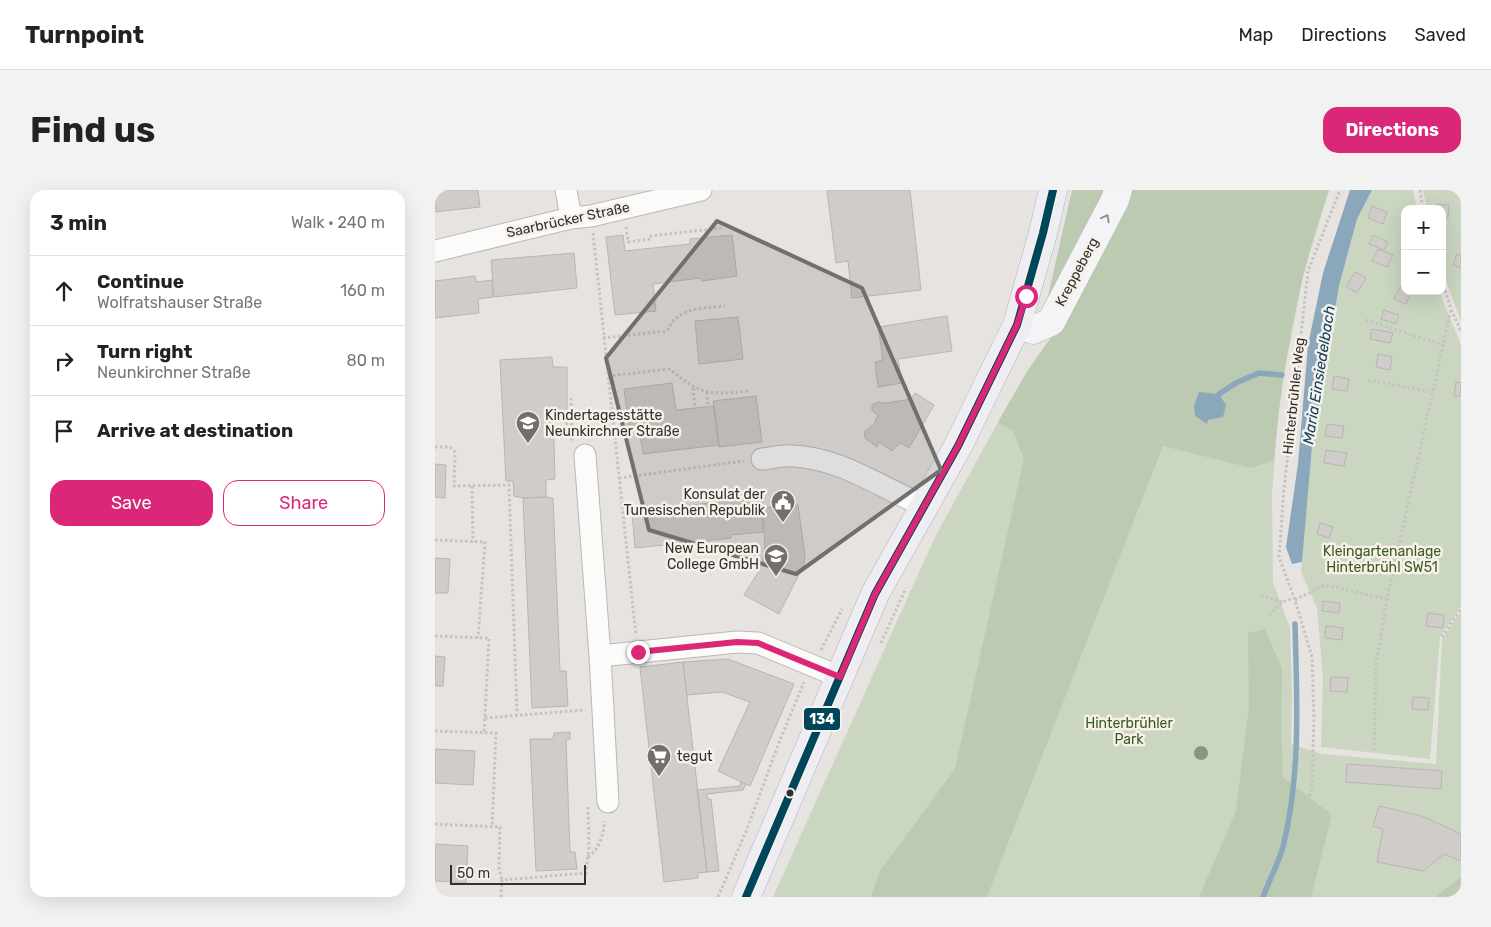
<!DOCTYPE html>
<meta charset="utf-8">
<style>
:root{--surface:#fff;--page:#f2f2f2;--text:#222;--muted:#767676;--line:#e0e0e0;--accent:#db2777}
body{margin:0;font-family:Rubik,sans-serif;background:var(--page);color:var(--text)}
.controls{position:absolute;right:15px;top:15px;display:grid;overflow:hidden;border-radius:10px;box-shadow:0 5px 20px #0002}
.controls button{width:45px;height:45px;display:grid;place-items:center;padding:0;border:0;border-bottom:1px solid var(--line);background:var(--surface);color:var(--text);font:25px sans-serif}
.scale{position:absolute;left:15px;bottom:12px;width:136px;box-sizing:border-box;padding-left:5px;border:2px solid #33312f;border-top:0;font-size:14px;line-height:18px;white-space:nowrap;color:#33312f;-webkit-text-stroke:4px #f7f1ea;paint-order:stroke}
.stop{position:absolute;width:15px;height:15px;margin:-11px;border:4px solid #db2777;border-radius:50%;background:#fff}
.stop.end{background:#db2777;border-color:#fff;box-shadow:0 1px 5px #0008}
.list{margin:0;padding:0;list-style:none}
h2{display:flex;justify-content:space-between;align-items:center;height:65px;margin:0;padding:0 20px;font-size:21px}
h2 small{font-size:16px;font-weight:400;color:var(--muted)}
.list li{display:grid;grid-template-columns:32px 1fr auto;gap:15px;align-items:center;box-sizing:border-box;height:70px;padding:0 20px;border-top:1px solid var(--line)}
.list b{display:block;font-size:19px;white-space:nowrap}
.list p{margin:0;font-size:16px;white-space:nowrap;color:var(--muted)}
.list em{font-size:16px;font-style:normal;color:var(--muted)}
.actions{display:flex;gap:10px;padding:15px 20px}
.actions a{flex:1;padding:11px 0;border:1px solid var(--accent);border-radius:15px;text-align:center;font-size:18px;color:var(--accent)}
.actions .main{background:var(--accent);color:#fff}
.icon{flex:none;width:28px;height:28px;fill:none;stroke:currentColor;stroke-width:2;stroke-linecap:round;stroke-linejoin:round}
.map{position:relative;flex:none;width:1026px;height:707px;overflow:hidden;border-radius:15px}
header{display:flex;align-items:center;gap:30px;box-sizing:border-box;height:70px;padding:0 25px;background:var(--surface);border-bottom:1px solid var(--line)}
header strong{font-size:24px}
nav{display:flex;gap:28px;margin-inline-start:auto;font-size:18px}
.intro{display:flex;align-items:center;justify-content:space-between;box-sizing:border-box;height:120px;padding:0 30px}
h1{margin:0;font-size:35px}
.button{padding:12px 22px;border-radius:15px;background:var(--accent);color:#fff;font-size:18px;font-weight:700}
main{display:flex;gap:30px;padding:0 30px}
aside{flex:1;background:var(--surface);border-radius:15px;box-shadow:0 5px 20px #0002}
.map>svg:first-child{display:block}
.green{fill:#cad6c0}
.forest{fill:#bccab1}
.water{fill:#8aa7bc}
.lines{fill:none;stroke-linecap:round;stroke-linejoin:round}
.stream{stroke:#8aa7bc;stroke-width:5.5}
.building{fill:#cfccca;stroke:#b8b5b3}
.street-casing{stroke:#bab8b6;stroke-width:23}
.secondary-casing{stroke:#bab8b6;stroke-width:29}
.primary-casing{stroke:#b4b3bc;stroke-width:29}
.path{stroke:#c5c3c2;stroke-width:3;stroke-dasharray:2.5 2.5;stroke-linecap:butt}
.street{stroke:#fbfbfa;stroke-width:21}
.secondary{stroke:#f4f4f6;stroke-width:28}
.primary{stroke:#ededf2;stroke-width:28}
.bus-1-casing{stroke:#f7f1ea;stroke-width:11}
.bus-1{stroke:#00465a;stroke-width:8}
.tree{fill:#869976}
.oneway{stroke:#949292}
.route{stroke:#db2777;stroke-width:6}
.marked{fill:#726f6d;fill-opacity:0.2;stroke:#726f6d;stroke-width:4;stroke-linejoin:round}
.bus-dot{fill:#33312f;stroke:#f7f1ea;stroke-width:2}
.labels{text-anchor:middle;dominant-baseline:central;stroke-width:5;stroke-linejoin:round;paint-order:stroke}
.street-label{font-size:14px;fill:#33312f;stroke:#f7f1ea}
.poi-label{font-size:14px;fill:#33312f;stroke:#f7f1ea;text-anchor:start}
.park-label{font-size:14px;fill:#385c1f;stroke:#f7f1ea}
.water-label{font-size:15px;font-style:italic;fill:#0e4264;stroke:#f7f1ea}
.line-badge{stroke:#f7f1ea;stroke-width:2}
.badge-label{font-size:14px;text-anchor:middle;font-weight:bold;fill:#fff}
</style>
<header>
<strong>Turnpoint</strong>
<nav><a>Map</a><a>Directions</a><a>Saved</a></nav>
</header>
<div class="intro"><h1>Find us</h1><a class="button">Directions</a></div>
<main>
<aside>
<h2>3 min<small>Walk · 240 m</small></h2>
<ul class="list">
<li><svg class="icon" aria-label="ahead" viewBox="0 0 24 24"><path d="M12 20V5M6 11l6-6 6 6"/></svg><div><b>Continue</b><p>Wolfratshauser Straße</p></div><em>160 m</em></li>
<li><svg class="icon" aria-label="right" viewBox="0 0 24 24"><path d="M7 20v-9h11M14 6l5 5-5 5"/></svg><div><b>Turn right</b><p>Neunkirchner Straße</p></div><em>80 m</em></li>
<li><svg class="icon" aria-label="arrive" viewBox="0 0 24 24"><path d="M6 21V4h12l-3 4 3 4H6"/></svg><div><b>Arrive at destination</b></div></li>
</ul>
<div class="actions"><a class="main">Save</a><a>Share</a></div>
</aside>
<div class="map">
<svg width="1026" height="707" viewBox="0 0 1026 707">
<rect width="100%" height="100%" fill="#e6e3e0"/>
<!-- green -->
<path class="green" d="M894,0L868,86L844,210L837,304L838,392L855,438L857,502L856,554L887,564L1001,574L1007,449L1026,422V707H338L499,349L563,232L593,180L625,135Z
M937,0H978L982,19H970V101H1004L1026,155V417L1005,447L995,569L886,557L888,488L882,418L866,382L877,257L904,96L922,29Z
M988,0H1026V132L1007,79V19H992Z"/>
<!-- forest -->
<path class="forest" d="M637,0H672L611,115Z
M690,0H894C863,86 847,179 839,270L816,278L728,256L552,707H436L445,681L520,579L589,269L578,241L563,232L593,180L625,135Z
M830,439L847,479L846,538L848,587L897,625L876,707H764L801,621L814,516L813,443Z
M1026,687V707H1000Z"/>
<!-- water -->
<path class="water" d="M915,0H937L922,29L904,96L877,257L867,372L857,374L851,357L863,274L873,155L888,83Z
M764,202L784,204L791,215L788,227L773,230L772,234L760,226L759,216Z"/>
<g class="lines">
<!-- stream -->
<path class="stream" d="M784,204L801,193L824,183L847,185
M828,707C834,691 843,674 848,657C866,584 862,509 860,434"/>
</g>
<!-- building -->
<path class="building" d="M0,0H43L45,17L0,22Z
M392,0H475L486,100L417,108L413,71L401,73Z
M1001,14L1014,15L1013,28H1007V19H1000Z
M937,16L952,22L948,34L933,28Z
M188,45L190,61L255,54V49L297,45L302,86L267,91L265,88L218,94L221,121L180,125L171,47Z
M938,45L953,52L949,60L934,54Z
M943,59L958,65L952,77L937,71Z
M139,63L142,98L59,107L56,70Z
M1022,64L1026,65V78L1018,75Z
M920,82L931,88L922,103L911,97Z
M40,86L41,92L57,90L58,107L43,109L44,123L0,128V91Z
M965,97L970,101L976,102L971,114L959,109Z
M949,120L964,125L961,134L946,129Z
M512,126L517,161L463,169L467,193L443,197L440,172L448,170L443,137Z
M303,127L308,169L264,174L260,131Z
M937,139L958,143L955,153L935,149Z
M943,164L957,167L955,180L941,177Z
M117,167L118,177H132V235L122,216L118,220L120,289L111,290V307L88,308L79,306L78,291H71L65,170Z
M899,186L914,189L912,201L897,199Z
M1021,192L1026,193V206H1019Z
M237,193L241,220L279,216L284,255L208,264L204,240L194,239L189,199Z
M480,203L499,215L474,258L465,253L457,261L444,252L442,257L430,248L429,242L439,234L443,225L437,221V215L443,212L451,213L476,209Z
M321,206L327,252L284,257L278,211Z
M892,234L909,236L907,248L890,246Z
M891,260L912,263L909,276L889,273Z
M0,274L11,275L10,308L0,307Z
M111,307L118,308L125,481H131L133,516L97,518L88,308Z
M327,307L328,342L296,345V348L200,358L197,322Z
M363,315L370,366L369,374L344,424L309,405L324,381L330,362L328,318Z
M885,333L898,337L894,348L882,344Z
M0,368L15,369L13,403H0Z
M888,411L905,413L904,423L887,421Z
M993,423L1009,425L1008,438L991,436Z
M891,436L908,438L907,450L890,448Z
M0,466L10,467L8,496H0Z
M293,469L359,494L315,596L283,581L315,512L287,502L252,505L248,472Z
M248,472L272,682L263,683V688L229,692L205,477Z
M896,487L913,488L912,502L895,501Z
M978,507L994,508L993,520L977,519Z
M135,542V549L131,550L135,662H140L142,679L101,681L95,549H118L119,543Z
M0,559L40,561L38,595L0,593Z
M912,574L1007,581L1006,599L911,592Z
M306,592L311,594L308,600L272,604L273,609H276L284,681L272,682L262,600L305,596Z
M944,616L987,626L1026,644V671L1009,664L988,681L942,672L948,639L938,636Z
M0,654L33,656L31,693L0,691Z"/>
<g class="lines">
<defs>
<path id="street" d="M131,0L136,28
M0,61L136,28L156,26L266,0
M150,265L165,466L173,612
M327,269C337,268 348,265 358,266C406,268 446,298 490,316
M165,466L302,452L323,453L405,487"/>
<path id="secondary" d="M582,135L598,140L616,132L680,10L683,0"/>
<path id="primary" d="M311,707L440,404L523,256L582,135L608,43L618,0"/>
</defs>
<!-- street casing -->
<use href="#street" class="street-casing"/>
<!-- secondary casing -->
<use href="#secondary" class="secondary-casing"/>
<!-- primary casing -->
<use href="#primary" class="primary-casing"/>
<!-- path -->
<path class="path" d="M985,0L988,19
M191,37L193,52L216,49V46L286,38
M158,43L201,445
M1007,91L1016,119L1026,141
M931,130L1008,155
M168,148L232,141C244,116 266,119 290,116
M173,186L235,179C264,205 276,205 314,201
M933,190L997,202
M258,198L260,218
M272,202L273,217
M136,208L137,252
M153,245L178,243
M0,257H15L20,262L19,296L74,295L82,525
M184,288L309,271
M37,296L38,352
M0,350L50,352L43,448
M826,405L847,412
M860,410L890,395L952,409
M834,425L847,412L859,408
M0,446L54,448L49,543
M1007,447L1026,419
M446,453L471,398
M386,460L407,419
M50,528L149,520
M0,541L61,543L57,637
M939,560L941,474L952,409L1016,119
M0,634L65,637L64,678L67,690
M153,667C165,659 168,644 170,631
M66,707L67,690L151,683L154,657L153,615
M283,707L312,639L345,550L369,492
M527,707C573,563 647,431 708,293C751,197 789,98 829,0
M845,707L862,664L877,596L879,528L877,467L860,410L844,367L849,299L873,81L905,0"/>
<!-- street -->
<use href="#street" class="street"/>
<!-- secondary -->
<use href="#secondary" class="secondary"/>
<!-- primary -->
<use href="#primary" class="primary"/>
<defs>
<path id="bus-1" d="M311,707L440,404L523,256L582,135L608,43L618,0"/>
</defs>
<!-- bus-1 casing -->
<use href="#bus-1" class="bus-1-casing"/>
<!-- bus-1 -->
<use href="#bus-1" class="bus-1"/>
</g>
<!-- trees -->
<circle class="tree" cx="766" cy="563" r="7"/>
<!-- one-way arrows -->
<defs><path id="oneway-chevron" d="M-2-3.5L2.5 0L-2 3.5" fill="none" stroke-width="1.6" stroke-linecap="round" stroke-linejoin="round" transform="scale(1.25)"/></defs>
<use class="oneway" href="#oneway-chevron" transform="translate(671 28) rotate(-62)"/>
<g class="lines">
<!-- route -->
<path class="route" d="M203,462L302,452L323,453L405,487L440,404L523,256L582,135L591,106"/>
</g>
<!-- marked area -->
<path class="marked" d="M282,31L427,98L506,280L361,384L214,340L171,168Z"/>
<!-- icons -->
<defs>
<symbol id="school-pin" viewBox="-11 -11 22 30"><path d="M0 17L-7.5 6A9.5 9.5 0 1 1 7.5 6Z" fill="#726f6d" stroke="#f7f1ea"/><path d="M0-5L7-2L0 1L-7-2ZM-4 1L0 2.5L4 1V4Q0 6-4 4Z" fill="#fff"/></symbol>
<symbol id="civic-pin" viewBox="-11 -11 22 30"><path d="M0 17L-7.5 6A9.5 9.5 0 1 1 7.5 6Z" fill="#726f6d" stroke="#f7f1ea"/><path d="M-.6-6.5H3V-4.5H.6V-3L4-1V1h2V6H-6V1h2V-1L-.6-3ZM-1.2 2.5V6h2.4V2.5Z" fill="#fff"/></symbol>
<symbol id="university-pin" viewBox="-11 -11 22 30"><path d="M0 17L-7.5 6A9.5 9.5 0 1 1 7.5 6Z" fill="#726f6d" stroke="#f7f1ea"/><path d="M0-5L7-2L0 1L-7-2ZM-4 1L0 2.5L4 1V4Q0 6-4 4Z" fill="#fff"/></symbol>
<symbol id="supermarket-pin" viewBox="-11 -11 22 30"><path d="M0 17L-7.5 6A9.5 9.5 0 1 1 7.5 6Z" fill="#726f6d" stroke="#f7f1ea"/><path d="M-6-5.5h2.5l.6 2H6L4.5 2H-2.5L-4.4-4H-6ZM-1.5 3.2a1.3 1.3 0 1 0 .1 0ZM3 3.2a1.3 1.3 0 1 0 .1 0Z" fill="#fff"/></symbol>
</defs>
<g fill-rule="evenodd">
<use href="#school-pin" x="79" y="219" width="28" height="38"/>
<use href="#civic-pin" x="334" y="298" width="28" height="38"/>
<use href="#university-pin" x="327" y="352" width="28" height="38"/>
<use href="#supermarket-pin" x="210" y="552" width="28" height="38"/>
</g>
<!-- markers -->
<circle class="bus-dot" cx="355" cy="603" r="4.5"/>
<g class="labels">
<!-- street labels -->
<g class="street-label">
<text transform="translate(133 30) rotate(-12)">Saarbrücker Straße</text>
<text transform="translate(642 82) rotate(-62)">Kreppeberg</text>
<text transform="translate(859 206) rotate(-84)">Hinterbrühler Weg</text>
</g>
<!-- poi labels -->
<g class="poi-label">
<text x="110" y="225">Kindertagesstätte<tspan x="110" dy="16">Neunkirchner Straße</tspan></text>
<text x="330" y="304" text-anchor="end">Konsulat der<tspan x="330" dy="16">Tunesischen Republik</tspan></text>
<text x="324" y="358" text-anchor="end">New European<tspan x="324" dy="16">College GmbH</tspan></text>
<text x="242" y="566">tegut</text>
</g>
<!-- park labels -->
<g class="park-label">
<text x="947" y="361">Kleingartenanlage<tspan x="947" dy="16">Hinterbrühl SW51</tspan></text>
<text x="694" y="533">Hinterbrühler<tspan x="694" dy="16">Park</tspan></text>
</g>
<!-- water labels -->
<g class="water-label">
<text transform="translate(884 185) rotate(-81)">Maria Einsiedelbach</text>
</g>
</g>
<rect class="line-badge" x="368" y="517" width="38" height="24" rx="5" fill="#00465a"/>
<g class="badge-label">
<text x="387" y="534">134</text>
</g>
</svg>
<div class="controls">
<button>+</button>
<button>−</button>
</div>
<div class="scale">50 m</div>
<div class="stop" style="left:591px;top:106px"></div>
<div class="stop end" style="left:203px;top:462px"></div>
</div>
</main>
